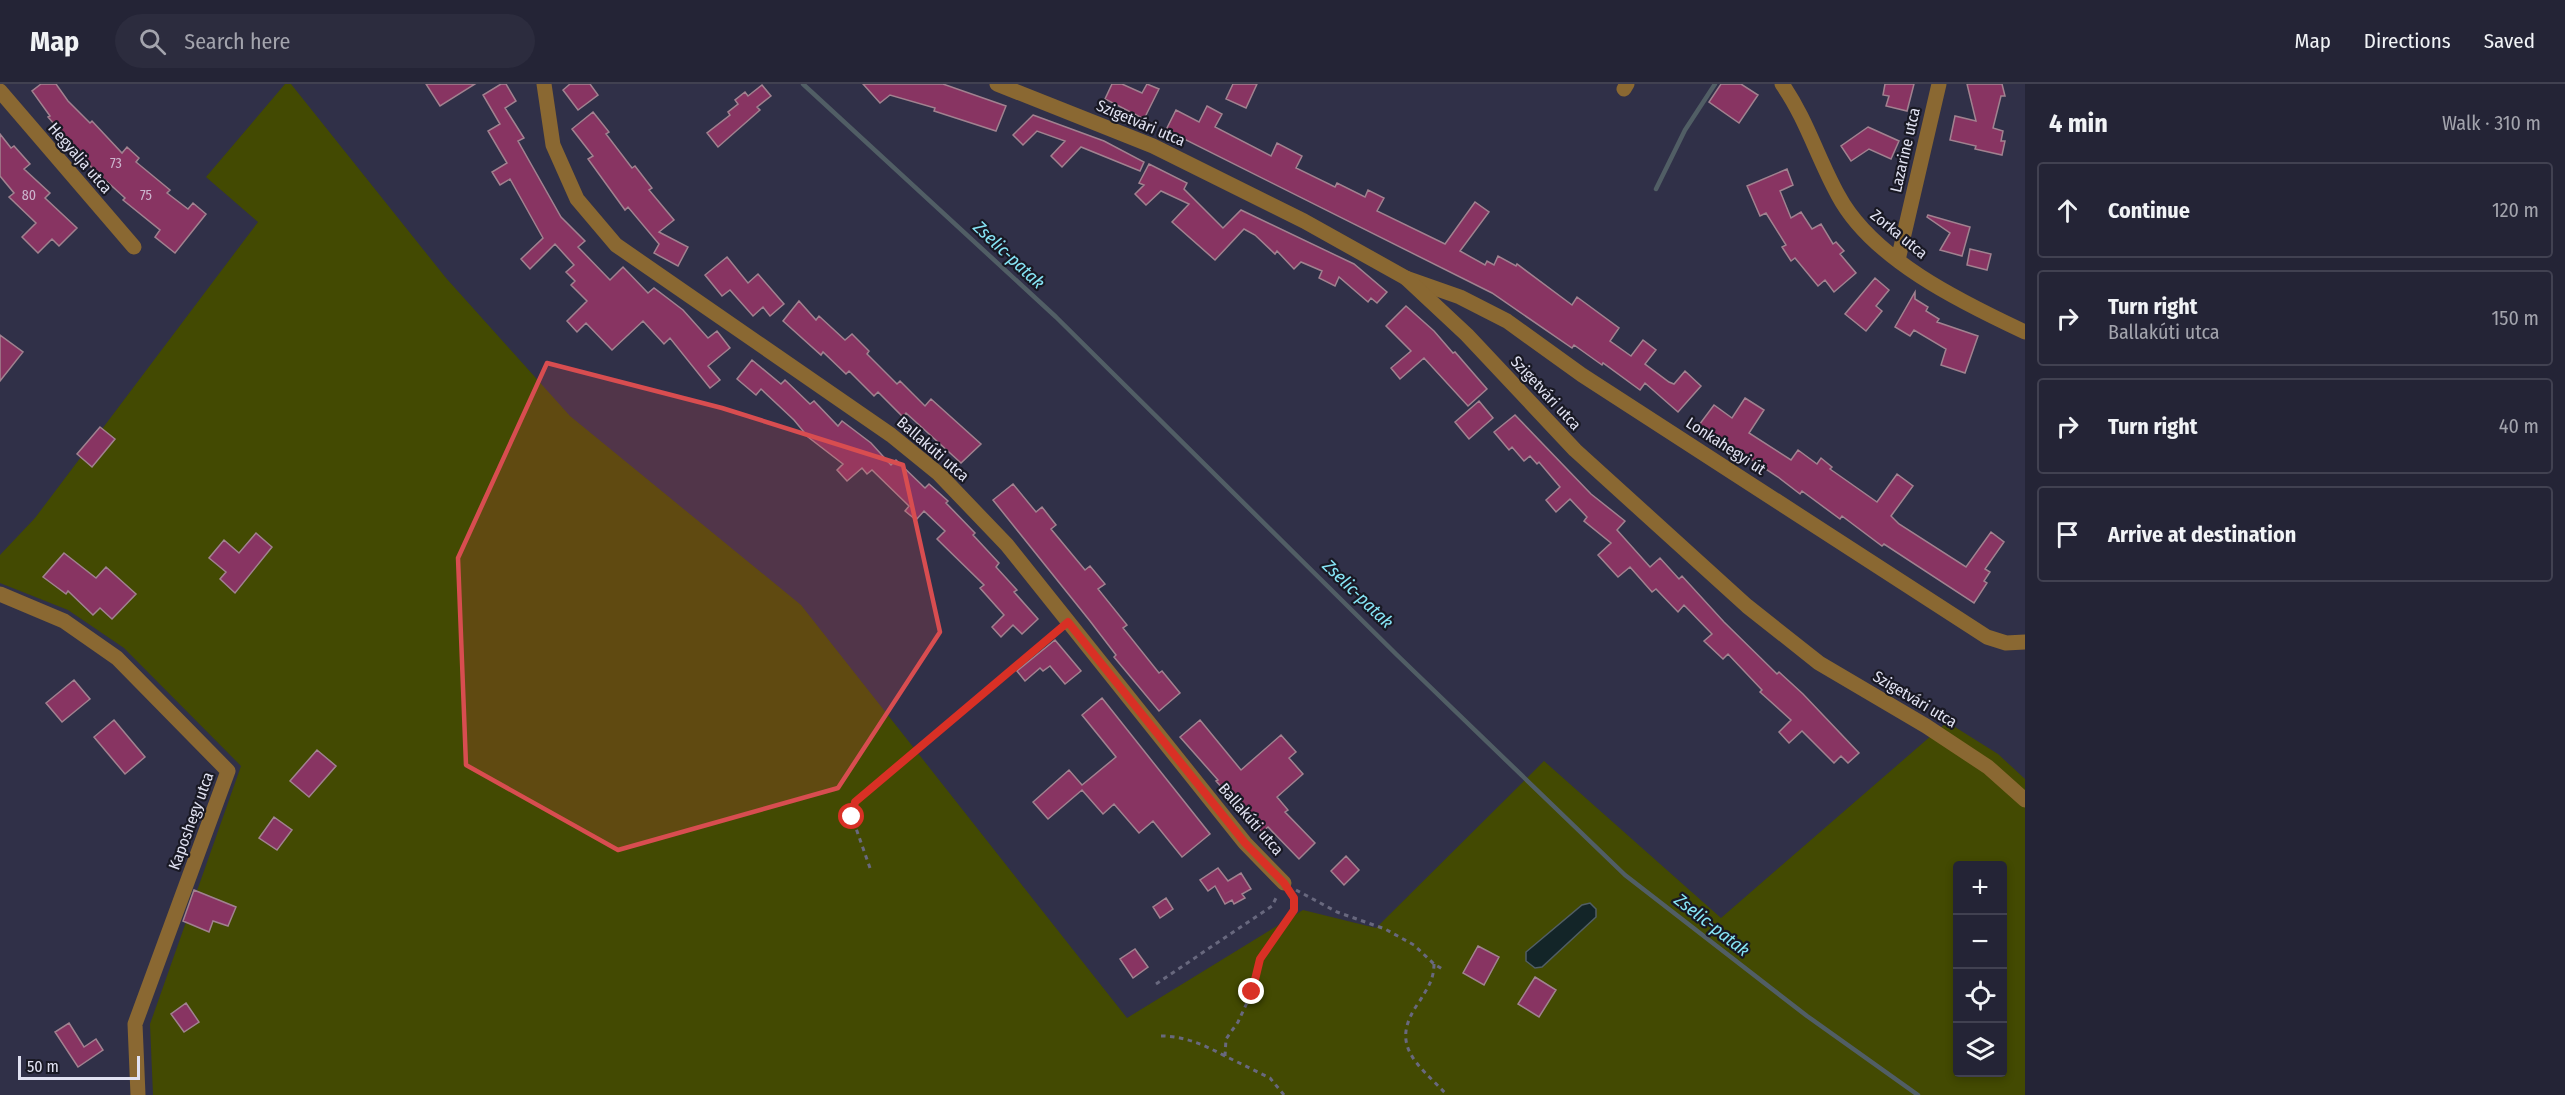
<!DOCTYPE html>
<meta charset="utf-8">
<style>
:root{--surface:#242436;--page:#2c2c3e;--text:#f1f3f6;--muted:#a3a4ad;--line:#414151}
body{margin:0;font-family:"Fira Sans Condensed",sans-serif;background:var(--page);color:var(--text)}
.controls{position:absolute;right:18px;bottom:18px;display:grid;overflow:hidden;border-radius:6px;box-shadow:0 3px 9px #0003}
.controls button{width:54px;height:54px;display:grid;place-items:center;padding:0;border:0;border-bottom:2px solid var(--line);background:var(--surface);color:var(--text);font:30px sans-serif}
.scale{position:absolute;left:18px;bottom:15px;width:122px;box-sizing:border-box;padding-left:6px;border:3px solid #e1e2f2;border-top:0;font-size:16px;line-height:21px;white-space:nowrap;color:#e1e2f2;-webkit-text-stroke:4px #191924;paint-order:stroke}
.stop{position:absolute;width:18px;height:18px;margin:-14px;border:4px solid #d93025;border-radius:50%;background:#fff}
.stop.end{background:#d93025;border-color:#fff;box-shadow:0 2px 6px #0008}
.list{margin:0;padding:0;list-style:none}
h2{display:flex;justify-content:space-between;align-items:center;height:78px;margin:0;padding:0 24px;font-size:26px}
h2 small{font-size:20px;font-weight:400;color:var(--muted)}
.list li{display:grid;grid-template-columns:39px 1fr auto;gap:18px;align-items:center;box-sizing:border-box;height:96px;margin:0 12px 12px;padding:0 12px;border:2px solid var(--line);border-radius:6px}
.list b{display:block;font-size:22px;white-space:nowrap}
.list p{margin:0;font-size:20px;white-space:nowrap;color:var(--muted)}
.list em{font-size:20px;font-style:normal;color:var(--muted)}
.icon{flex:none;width:33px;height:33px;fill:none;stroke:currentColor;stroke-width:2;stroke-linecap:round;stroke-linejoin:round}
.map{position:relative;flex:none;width:2025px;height:1011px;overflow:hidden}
header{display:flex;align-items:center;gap:36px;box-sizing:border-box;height:84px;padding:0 30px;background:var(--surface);border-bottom:2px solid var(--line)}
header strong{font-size:28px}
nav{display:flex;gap:33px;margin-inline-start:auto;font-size:21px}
.search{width:420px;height:54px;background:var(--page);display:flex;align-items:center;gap:15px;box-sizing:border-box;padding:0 21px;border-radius:33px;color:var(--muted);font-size:22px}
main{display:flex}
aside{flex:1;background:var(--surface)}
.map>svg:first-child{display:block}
.green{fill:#434a02;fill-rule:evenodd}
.water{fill:#132528;stroke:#515e65;stroke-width:1.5}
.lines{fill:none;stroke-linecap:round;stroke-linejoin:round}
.stream{stroke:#515e65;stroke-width:4.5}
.building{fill:#883462;stroke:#a18290;stroke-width:1.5}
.path{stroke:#68687e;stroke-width:3;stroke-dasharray:4.5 4.5;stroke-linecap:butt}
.minor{stroke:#8a6832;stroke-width:15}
.tertiary{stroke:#8a6832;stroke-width:15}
.route{stroke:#d93025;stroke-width:8}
.marked{fill:#d84d50;fill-opacity:0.2;stroke:#d84d50;stroke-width:4.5;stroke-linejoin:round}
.labels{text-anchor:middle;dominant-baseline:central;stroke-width:4.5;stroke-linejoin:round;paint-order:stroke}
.number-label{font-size:14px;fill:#cbb6ce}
.street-label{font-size:16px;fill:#e1e2f2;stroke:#191924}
.water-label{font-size:18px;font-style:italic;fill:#87e6f7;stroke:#191924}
</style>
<header>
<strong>Map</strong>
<div class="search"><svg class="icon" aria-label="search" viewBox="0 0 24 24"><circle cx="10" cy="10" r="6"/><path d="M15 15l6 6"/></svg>Search here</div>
<nav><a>Map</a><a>Directions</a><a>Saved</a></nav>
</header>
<main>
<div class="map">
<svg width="2025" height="1011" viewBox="0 0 2025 1011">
<rect width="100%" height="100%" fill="#303048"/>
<!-- green -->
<path class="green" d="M285,0H291L446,194L570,332L801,521L1127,934L1303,826L1376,844L1544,677L1721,834L1947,638L1998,670L2025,695V1011H153L150,940L241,682L124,564L68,526L0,499V471L35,434L258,138L206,93ZM1958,782H2002V988H1958Z"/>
<!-- water -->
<path class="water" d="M1590,819L1596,825V833L1542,883L1535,884L1526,877V868L1582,821Z"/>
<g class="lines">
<!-- stream -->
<path class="stream" d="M803,0L1056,233L1396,570L1625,791L1807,932L1918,1011
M1656,105L1685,46L1715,0"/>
</g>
<!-- building -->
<path class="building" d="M41,0H56L68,17L90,39L92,37L122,69L127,63L139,74L136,78L170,106L167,109L188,125L193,119L206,130L175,169L155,153L160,146L123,116L125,114L92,84L48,33L50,32L32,7Z
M426,0H475L440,22Z
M501,0H506L516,17L505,24L524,54L518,57L561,133L585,157L578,163L610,196L623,183L648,209L654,204L683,226L708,254L717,247L730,264L708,282L720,296L710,304L670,254L664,260L643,237L612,266L586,239L577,248L567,237L587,217L571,201L575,197L566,188L574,181L555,160L530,185L521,175L543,154L510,95L500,101L492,88L507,79L488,47L500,40L483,11Z
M570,0H590L598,11L578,26L563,6Z
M863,0H943L1006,22L996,47L934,27L935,24L890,11L880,19Z
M1112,0H1122L1142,9L1147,0L1159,5L1144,35L1105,15Z
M1233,0H1257L1246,24L1226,15Z
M1721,0H1741L1758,11L1739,39L1709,18Z
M1885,0H1914L1907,27L1886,22L1889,12L1883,11Z
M1967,0H2002L2005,12H2001L1993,44L2003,47L2001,57H2005L2002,71L1975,65L1976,62L1950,56L1955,32L1976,37Z
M762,1L771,12L757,23L760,26L718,63L707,49L730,31L728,28L738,20L735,16L745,8L748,12Z
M1207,22L1222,30L1215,43L1271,72L1277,59L1302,72L1296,84L1335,103L1337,99L1365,113L1368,106L1384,114L1377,127L1445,160L1475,118L1489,128L1460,167L1485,181L1487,177L1494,181L1498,172L1516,182L1517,180L1572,221L1577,213L1619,244L1610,257L1631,272L1643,256L1656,266L1645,280L1669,298L1674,300L1685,287L1701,302L1678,328L1645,299L1640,306L1603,279L1602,281L1574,261L1572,264L1492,209L1166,46L1176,26L1199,38Z
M593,28L609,48L606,50L632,84L635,82L652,104L649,106L674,136L659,148L688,163L678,182L654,169L659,160L628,123L625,126L588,75L593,72L572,45Z
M1033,31L1104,57L1144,78L1140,87L1081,63L1062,83L1051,72L1065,57L1037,47L1023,61L1013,51Z
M1868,43L1899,57L1891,75L1869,65L1851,77L1841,62Z
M0,50L11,64L14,62L30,80L24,85L50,109L45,114L77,144L59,162L52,155L38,169L22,153L36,139L9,113L14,109L0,92Z
M1149,80L1187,99L1184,105L1223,144L1241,126L1354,180L1387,208L1377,219L1371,214L1368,218L1339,193L1335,202L1319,194L1322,187L1301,178L1294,185L1277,167L1275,170L1255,151L1244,145L1215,176L1172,138L1189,120L1161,107L1146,121L1135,110L1144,101L1139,99Z
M1787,85L1793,101L1780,107L1791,134L1801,128L1812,145L1821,140L1833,160L1836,158L1844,167L1840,170L1856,189L1834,208L1825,196L1818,202L1795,174L1791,177L1782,163L1786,161L1766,129L1760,132L1747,102Z
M1928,131L1970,143L1962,172L1940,166L1950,149L1927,133Z
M1970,165L1991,170L1987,186L1967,181Z
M727,173L748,199L758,190L784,220L770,232L763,223L753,232L730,206L722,212L705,191Z
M1875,194L1889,206L1876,222L1882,227L1866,247L1845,230Z
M1915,208V215L1928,223L1926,227L1939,235L1937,238L1978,252L1965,289L1941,281L1946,265L1914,246L1910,252L1895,243Z
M799,217L816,236L819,232L845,256L852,250L869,267L867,270L897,300L900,297L925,322L931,315L981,360L961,379L906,329L903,333L878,308L874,312L849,287L846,290L823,268L821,271L783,237Z
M1406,222L1434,247L1453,269L1455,268L1487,305L1468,322L1424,274L1400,295L1391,284L1411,267L1386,242Z
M0,251L23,268L0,297Z
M752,276L781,300L785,296L810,320L814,317L838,342L842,337L871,359L891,381L896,376L925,404L929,400L948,417L946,419L975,449L973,451L999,479L996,483L1017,506L1014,508L1038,535L1022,550L1013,541L1001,553L992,543L1004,531L980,504L984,501L937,455L945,447L924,427L916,436L905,427L909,422L872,386L867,390L862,384L847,397L837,386L843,380L808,353L794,336L761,305L756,311L737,295Z
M1745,314L1764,326L1749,349L1791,376L1798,366L1817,380L1821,374L1832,383L1830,385L1877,418L1897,390L1913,402L1891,432L1899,440L1966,483L1991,448L2004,458L1985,485L1990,488L1984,497L1987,499L1974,519L1884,460L1882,462L1842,432L1840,435L1802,407L1800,410L1778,393L1699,341L1714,321L1732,334Z
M1479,317L1493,334L1469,355L1455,338Z
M1515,331L1591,410L1625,437L1617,446L1650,483L1660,474L1679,495L1682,492L1724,538L1777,590L1779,588L1803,610L1859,669L1848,679L1841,672L1834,679L1802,647L1789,659L1779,648L1791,636L1760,608L1762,606L1728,570L1723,575L1704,557L1712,550L1684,521L1678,528L1656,505L1652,508L1630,483L1618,493L1598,471L1611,459L1584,437L1587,433L1570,415L1556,428L1546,416L1560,403L1539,378L1537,380L1530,372L1524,377L1512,363L1509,366L1494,348Z
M100,343L115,355L92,383L77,370Z
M1013,400L1036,428L1042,423L1056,441L1051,445L1085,486L1090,482L1105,500L1098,505L1127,541L1123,544L1159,589L1162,587L1180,609L1159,627L1114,573L1116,571L1090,537L993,416Z
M256,449L272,463L235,509L220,495L226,488L209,474L224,456L239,469Z
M64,469L96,494L106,483L136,510L112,535L100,524L93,531L68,507L66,510L43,493Z
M1055,556L1081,587L1065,600L1050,582L1043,587L1040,584L1025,597L1017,587Z
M74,596L90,615L62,638L46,619Z
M1102,614L1210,750L1182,773L1153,737L1139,749L1114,720L1103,730L1082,706L1048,735L1033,718L1069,686L1082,701L1116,673L1082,631Z
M114,636L145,673L125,690L94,653Z
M1200,636L1241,686L1281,651L1296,668L1289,674L1303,690L1277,713L1288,726L1285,728L1315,759L1299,775L1268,743L1262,748L1216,697L1218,696L1180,653Z
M317,666L336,682L309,713L290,697Z
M274,733L292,746L277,766L259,754Z
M1346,772L1359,786L1344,801L1331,787Z
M1218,784L1228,797L1241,789L1251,805L1242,810L1245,814L1234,820L1232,816L1225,820L1215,802L1208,807L1200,796Z
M194,806L236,823L228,842L213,837L209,848L183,837Z
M1166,814L1173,825L1160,834L1153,823Z
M1478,862L1499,873L1484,901L1463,889Z
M1135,865L1148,883L1133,894L1120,875Z
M1535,893L1556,906L1539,933L1518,920Z
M186,919L199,938L184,948L171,930Z
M69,939L84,963L96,955L103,966L78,983L55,948Z"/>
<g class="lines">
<!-- path -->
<path class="path" d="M870,784L852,733L855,718L1057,547
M1296,806L1337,828L1385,845L1414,861L1434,880L1444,886
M1434,880C1434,896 1427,905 1419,918C1388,962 1417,979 1447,1011
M1156,900L1272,822L1277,812
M1161,952C1185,952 1204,961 1225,972
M1284,1011L1270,994L1225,972L1226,955L1238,938L1252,908L1260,875L1294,826V814L1292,810"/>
<!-- minor -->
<path class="minor" d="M544,0L553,61L577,115L616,161L891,351L939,390L1007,461L1245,759L1284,799
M1782,0C1806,34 1818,75 1838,111C1872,175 1961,218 2025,248
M1624,5L1627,0
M0,7L134,163
M1898,176L1939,0
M1406,194L1460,213L1507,237L1582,291L1987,553L2006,559L2025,558
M0,510L64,537L117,574L228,687L135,940L138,1011"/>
<!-- tertiary -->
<path class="tertiary" d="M997,0L1153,62L1304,137L1406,194L1467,251L1575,366L1747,522L1819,579L1926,642L1988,683L2025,716"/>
</g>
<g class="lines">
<!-- route -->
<path class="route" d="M852,733L855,718L1068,538L1245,759L1284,799L1294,814V826L1260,875L1252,908"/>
</g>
<!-- marked area -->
<path class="marked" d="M547,279L722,324L903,381L940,548L838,704L618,766L466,681L458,474Z"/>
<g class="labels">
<!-- number labels -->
<g class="number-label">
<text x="116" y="79">73</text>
<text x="29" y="111">80</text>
<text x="146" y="111">75</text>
</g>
<!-- street labels -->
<g class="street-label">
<text transform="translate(1141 39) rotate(23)">Szigetvári utca</text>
<text transform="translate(1905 66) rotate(-77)">Lazarine utca</text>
<text transform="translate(80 74) rotate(49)">Hegyalja utca</text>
<text transform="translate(1899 150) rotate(39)">Zorka utca</text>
<text transform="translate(1546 309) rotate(47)">Szigetvári utca</text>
<text transform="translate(1726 362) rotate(33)">Lonkahegyi út</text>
<text transform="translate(933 365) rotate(41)">Ballakúti utca</text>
<text transform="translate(1915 615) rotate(31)">Szigetvári utca</text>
<text transform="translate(1251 735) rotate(49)">Ballakúti utca</text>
<text transform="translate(191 737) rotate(-70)">Kaposhegy utca</text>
</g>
<!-- water labels -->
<g class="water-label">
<text transform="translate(1009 171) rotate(43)">Zselic-patak</text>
<text transform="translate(1358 510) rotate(44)">Zselic-patak</text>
<text transform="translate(1712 841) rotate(38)">Zselic-patak</text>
</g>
</g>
</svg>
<div class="controls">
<button>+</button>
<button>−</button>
<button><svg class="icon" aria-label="locate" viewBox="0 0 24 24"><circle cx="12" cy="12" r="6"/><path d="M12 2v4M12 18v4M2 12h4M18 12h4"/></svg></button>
<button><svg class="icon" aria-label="layers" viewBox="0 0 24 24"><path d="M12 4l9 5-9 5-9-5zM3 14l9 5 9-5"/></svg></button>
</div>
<div class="scale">50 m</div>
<div class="stop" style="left:852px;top:733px"></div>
<div class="stop end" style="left:1252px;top:908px"></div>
</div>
<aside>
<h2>4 min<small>Walk · 310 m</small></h2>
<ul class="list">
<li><svg class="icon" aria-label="ahead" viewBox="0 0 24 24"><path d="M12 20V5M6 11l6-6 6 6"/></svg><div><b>Continue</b></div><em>120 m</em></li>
<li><svg class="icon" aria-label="right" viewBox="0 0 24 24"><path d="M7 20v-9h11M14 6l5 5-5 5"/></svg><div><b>Turn right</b><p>Ballakúti utca</p></div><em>150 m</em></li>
<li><svg class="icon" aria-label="right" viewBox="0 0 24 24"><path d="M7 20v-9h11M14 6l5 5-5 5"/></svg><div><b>Turn right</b></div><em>40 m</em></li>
<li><svg class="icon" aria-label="arrive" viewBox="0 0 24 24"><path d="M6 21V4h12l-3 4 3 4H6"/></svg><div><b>Arrive at destination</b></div></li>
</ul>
</aside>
</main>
